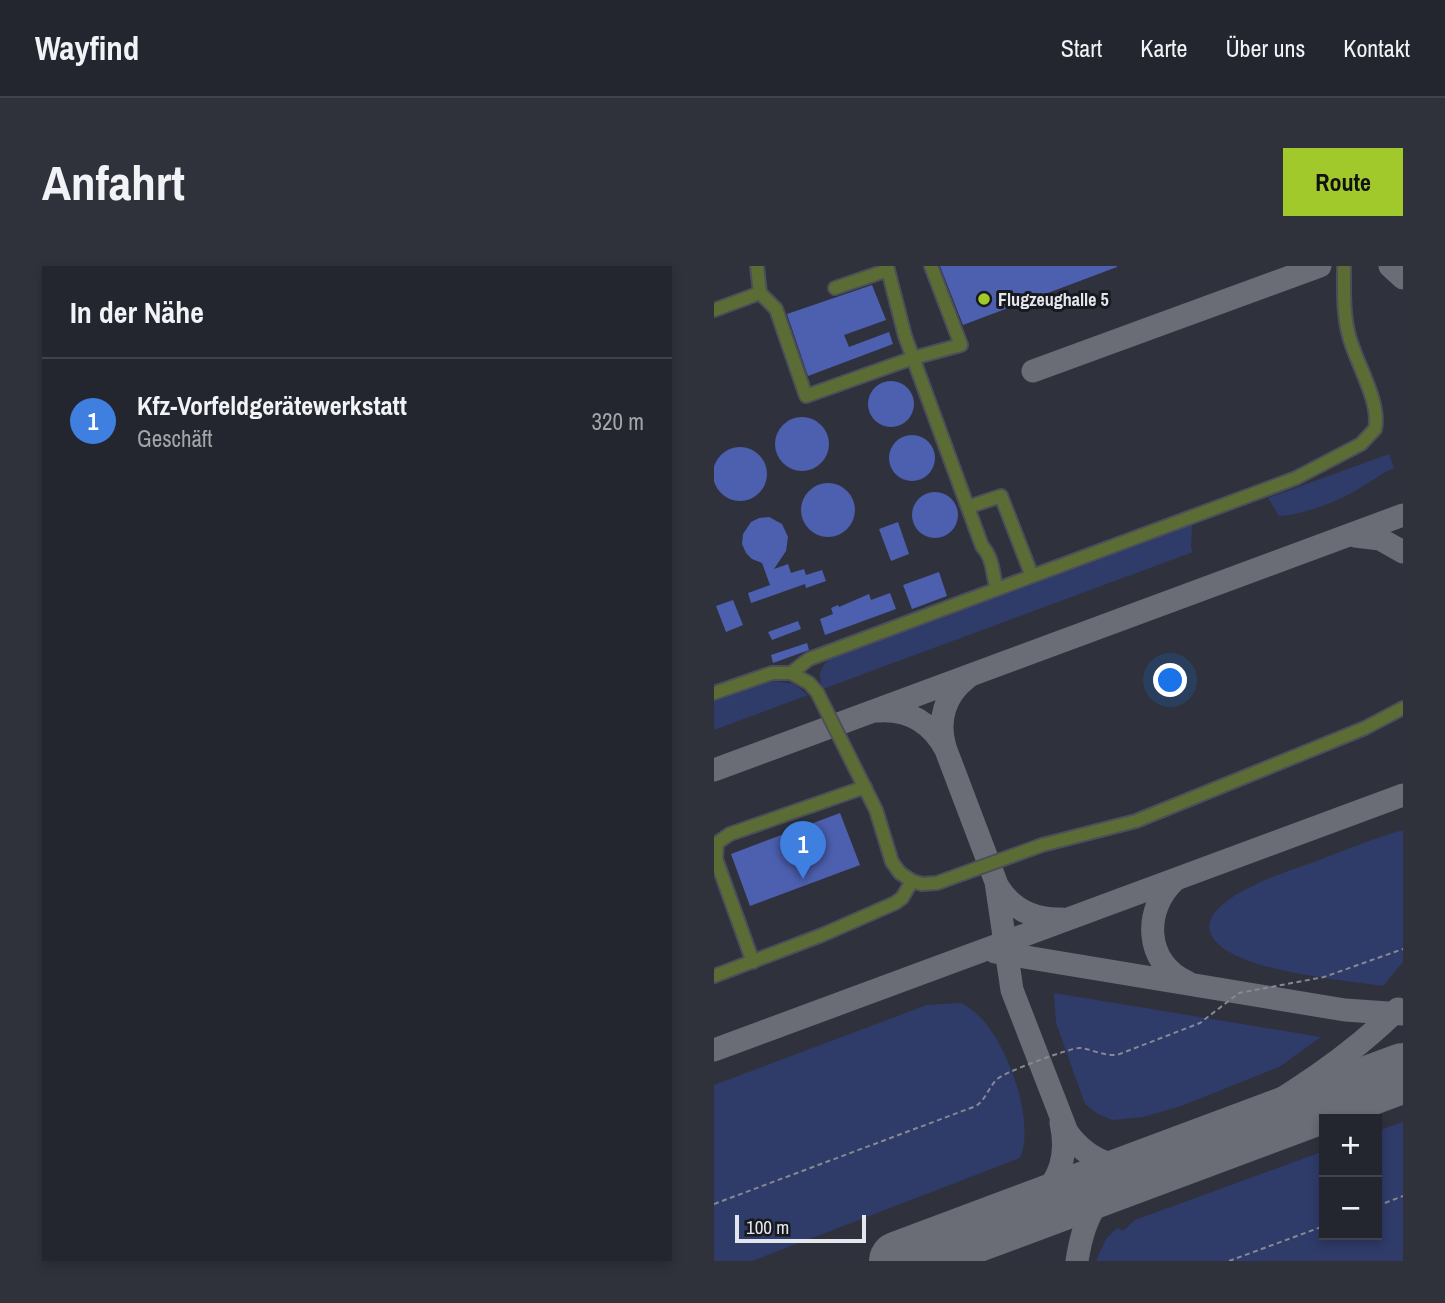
<!DOCTYPE html>
<html lang="de">
<meta charset="utf-8">
<style>
:root{--surface:#23262e;--page:#2f323a;--text:#f1f3f6;--muted:#a3a5aa;--line:#40434a;--accent:#a1c92b}
body{margin:0;font-family:"Archivo Narrow",sans-serif;background:var(--page);color:var(--text)}
.controls{position:absolute;right:21px;bottom:21px;display:grid;overflow:hidden;border-radius:0px;box-shadow:0 4px 10px #0003}
.controls button{width:63px;height:63px;display:grid;place-items:center;padding:0;border:0;border-bottom:2px solid var(--line);background:var(--surface);color:var(--text);font:35px sans-serif}
.scale{position:absolute;left:21px;bottom:18px;width:131px;box-sizing:border-box;padding-left:7px;border:4px solid #e3e6ed;border-top:0;font-size:19px;line-height:24px;white-space:nowrap;color:#e3e6ed;-webkit-text-stroke:5px #181a1f;paint-order:stroke}
.you{position:absolute;left:457px;top:415px;width:24px;height:24px;margin:-18px;border:5px solid #fff;border-radius:50%;background:#1a73e8;box-shadow:0 0 0 10px #1a73e833}
.badge{display:grid;place-items:center;width:46px;height:46px;border-radius:50%;background:var(--accent);color:#fff;font-size:23px;font-weight:700}
.pin{position:absolute;translate:-50% -58px;filter:drop-shadow(0 2px 4px #0008)}
.pin::after{content:'';position:absolute;top:37px;width:24px;height:21px;background:inherit;clip-path:polygon(0 0,100% 0,50% 100%)}
.list{margin:0;padding:0;list-style:none}
h2{display:flex;justify-content:space-between;align-items:center;height:91px;margin:0;padding:0 28px;font-size:30px}
h2 small{font-size:23px;font-weight:400;color:var(--muted)}
.list li{display:grid;grid-template-columns:46px 1fr auto;gap:21px;align-items:center;box-sizing:border-box;height:126px;padding:0 28px;border-top:2px solid var(--line)}
.list b{display:block;font-size:26px;white-space:nowrap}
.list p{margin:0;font-size:23px;white-space:nowrap;color:var(--muted)}
.list em{font-size:23px;font-style:normal;color:var(--muted)}
.map{position:relative;flex:none;width:689px;height:995px;overflow:hidden;border-radius:0px}
header{display:flex;align-items:center;gap:42px;box-sizing:border-box;height:98px;padding:0 35px;background:var(--surface);border-bottom:2px solid var(--line)}
header strong{font-size:33px}
nav{display:flex;gap:38px;margin-inline-start:auto;font-size:24px}
.intro{display:flex;align-items:center;justify-content:space-between;box-sizing:border-box;height:168px;padding:0 42px}
h1{margin:0;font-size:49px}
.button{padding:18px 32px;border-radius:0px;background:var(--accent);color:#111;font-size:24px;font-weight:700}
main{display:flex;gap:42px;padding:0 42px}
aside{flex:1;background:var(--surface);border-radius:0px;box-shadow:0 4px 10px #0003}
.map>svg:first-child{display:block}
.green{fill:#2f3b69}
.lines{fill:none;stroke-linecap:round;stroke-linejoin:round}
.taxiway{stroke:#6a6c76;stroke-width:23}
.runway{stroke:#6a6c76;stroke-width:60}
.building{fill:#4d5faf}
.minor-casing{stroke:#4c4f59;stroke-width:16}
.path{stroke:#868992;stroke-width:2;stroke-dasharray:5 3.5;stroke-linecap:butt}
.minor{stroke:#5b6d34;stroke-width:12}
.poi-dot{fill:#a1c92b;stroke:#181a1f;stroke-width:2.5}
.labels{text-anchor:middle;dominant-baseline:central;stroke-width:6;stroke-linejoin:round;paint-order:stroke}
.poi-label{font-size:18px;font-weight:bold;fill:#e3e6ed;stroke:#181a1f;text-anchor:start}
</style>
<header>
<strong>Wayfind</strong>
<nav><a>Start</a><a>Karte</a><a>Über uns</a><a>Kontakt</a></nav>
</header>
<div class="intro"><h1>Anfahrt</h1><a class="button">Route</a></div>
<main>
<aside>
<h2>In der Nähe<small></small></h2>
<ul class="list">
<li><span class="badge" style="background:#3f7fe0">1</span><div><b>Kfz-Vorfeldgerätewerkstatt</b><p>Geschäft</p></div><em>320 m</em></li>
</ul>
</aside>
<div class="map">
<svg width="689" height="995" viewBox="0 0 689 995">
<rect width="100%" height="100%" fill="#2f323d"/>
<!-- green -->
<path class="green" d="M675,188L680,202C667,208 657,215 646,222C626,235 589,249 565,250L554,232Z
M478,258L477,281L479,286L109,423C103,408 106,399 120,391Z
M60,415L80,418L94,429L0,464V435Z
M689,564V696L669,720C628,714 534,706 504,678C463,638 580,603 603,595C631,584 660,572 689,564Z
M340,727L607,771L565,801L467,840L429,851L399,854L384,848L371,838L342,757Z
M246,737C286,751 324,853 306,892L38,995H0V819L213,739Z
M689,856V995H382L392,973L403,962L409,965L421,954L610,885V969H663V865Z"/>
<g class="lines">
<!-- taxiway -->
<path class="taxiway" d="M676,0L689,12
M319,105L606,0
M641,270L666,273L689,286
M164,445C194,443 218,457 232,484L282,616L298,724L353,866C379,902 411,905 452,896
M231,481C223,454 231,429 253,412
M0,504L689,249
M461,614C429,643 430,697 473,716
M283,619C297,643 320,654 348,653
M281,686L631,744L689,748
M0,784L689,529
M460,892C541,851 619,807 684,743
M284,958C328,937 359,911 347,857
M363,995C371,944 384,928 429,903"/>
<!-- runway -->
<path class="runway" d="M185,995L689,807"/>
</g>
<!-- building -->
<path class="building" d="M226,0H403V1L249,59Z
M158,19L172,54L130,69L135,81L175,66L179,78L94,110L73,48Z
M154 138a23 23 0 1 1 46 0a23 23 0 1 1-46 0Z
M61 178a27 27 0 1 1 54 0a27 27 0 1 1-54 0Z
M175 192a23 23 0 1 1 46 0a23 23 0 1 1-46 0Z
M-1 208a27 27 0 1 1 54 0a27 27 0 1 1-54 0Z
M87 244a27 27 0 1 1 54 0a27 27 0 1 1-54 0Z
M198 249a23 23 0 1 1 46 0a23 23 0 1 1-46 0Z
M55,251L68,258L74,271L72,285L60,303L74,298L77,307L90,303L92,309L108,304L112,315L92,322L91,318L37,337L34,327L56,319L48,297L38,293L32,287L28,278L29,268L37,256L45,252Z
M184,256L195,288L177,295L165,263Z
M225,306L233,330L198,343L189,319Z
M176,327L182,343L111,369L106,353L119,348L117,342L124,339L125,341L155,328L157,334Z
M19,334L29,359L12,366L2,340Z
M84,355L87,363L58,374L54,366Z
M93,377L95,384L59,397L57,389Z
M126,547L146,599L36,640L17,588Z"/>
<g class="lines">
<defs>
<path id="minor" d="M43,0L46,27
M173,0L191,70L268,280C280,293 278,308 283,323
M121,22L174,4
M0,44L46,27L62,43L92,130L199,92L247,79L217,0
M254,241L287,230L318,310
M77,407L95,417L103,426L162,544L178,596L186,607L198,615
M0,427L58,407H77L95,393L582,212L647,178L661,163C667,136 642,97 635,70C629,47 630,24 630,0
M39,696L2,593L3,577L16,568L151,521
M0,710L108,669L181,637L188,632L198,615L208,618L223,617L328,579L422,555L651,462L689,442"/>
</defs>
<!-- minor casing -->
<use href="#minor" class="minor-casing"/>
<!-- path -->
<path class="path" d="M0,938L262,840C272,833 274,823 282,814C290,806 353,783 365,782C376,782 387,790 403,789L486,757L525,727L610,711L689,683
M663,940L689,930
M515,995L610,960"/>
<!-- minor -->
<use href="#minor" class="minor"/>
</g>
<!-- markers -->
<circle class="poi-dot" cx="270" cy="33" r="7"/>
<g class="labels">
<!-- poi labels -->
<g class="poi-label">
<text x="284" y="33">Flugzeughalle 5</text>
</g>
</g>
</svg>
<div class="controls">
<button>+</button>
<button>−</button>
</div>
<div class="scale">100 m</div>
<div class="you"></div>
<div class="pin badge" style="left:89px;top:613px;background:#3f7fe0">1</div>
</div>
</main>
